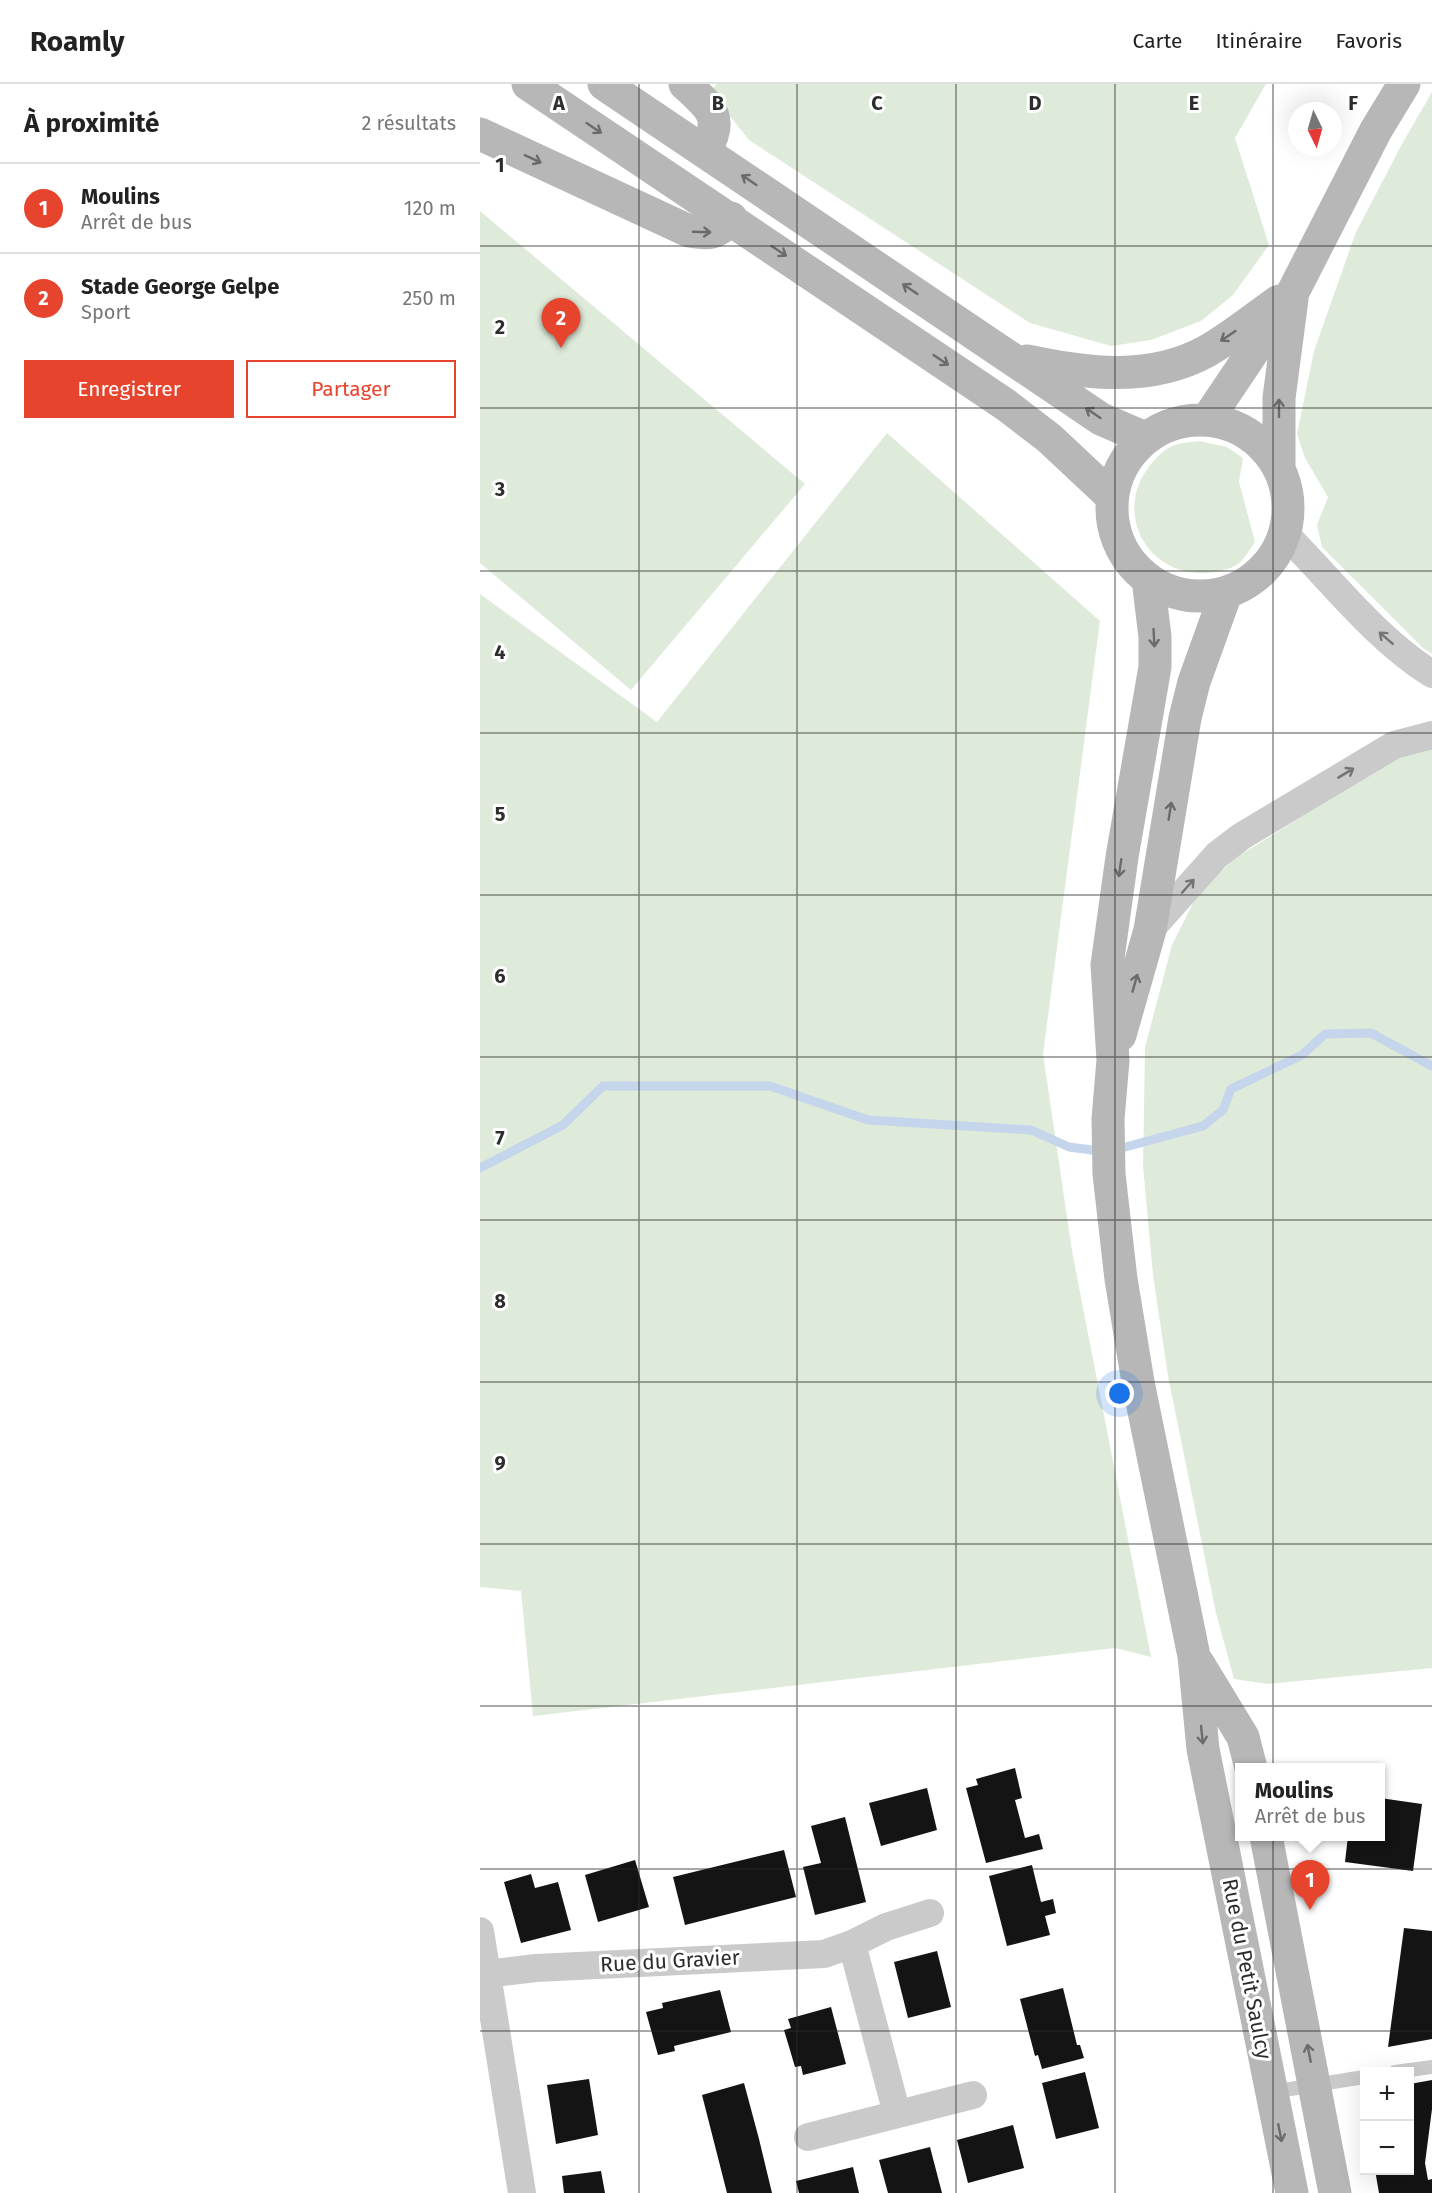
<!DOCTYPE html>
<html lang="fr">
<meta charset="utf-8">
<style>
:root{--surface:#fff;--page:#f6f6f6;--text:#222;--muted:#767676;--line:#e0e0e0;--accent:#e6442c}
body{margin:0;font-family:"Fira Sans",sans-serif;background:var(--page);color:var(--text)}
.controls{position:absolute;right:18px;bottom:18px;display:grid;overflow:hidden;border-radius:0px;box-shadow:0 6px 24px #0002}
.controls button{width:54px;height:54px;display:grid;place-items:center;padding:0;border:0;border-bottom:2px solid var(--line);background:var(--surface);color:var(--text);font:30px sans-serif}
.compass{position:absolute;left:808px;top:18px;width:54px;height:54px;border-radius:50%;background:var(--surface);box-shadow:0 6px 24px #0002;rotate:175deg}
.you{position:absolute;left:640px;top:1310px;width:21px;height:21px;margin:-15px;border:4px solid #fff;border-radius:50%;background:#1a73e8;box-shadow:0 0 0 9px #1a73e833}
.badge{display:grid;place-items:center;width:39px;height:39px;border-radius:50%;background:var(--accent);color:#fff;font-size:20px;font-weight:700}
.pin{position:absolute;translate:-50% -50px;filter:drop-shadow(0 2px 3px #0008)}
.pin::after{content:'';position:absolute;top:32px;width:21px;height:18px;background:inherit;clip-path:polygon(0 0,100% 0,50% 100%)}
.popup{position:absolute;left:755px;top:1679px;width:150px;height:78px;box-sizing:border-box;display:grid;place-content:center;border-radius:0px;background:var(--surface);filter:drop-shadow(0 2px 4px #0005);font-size:20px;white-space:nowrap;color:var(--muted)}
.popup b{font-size:22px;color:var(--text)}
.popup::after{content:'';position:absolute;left:50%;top:100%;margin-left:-12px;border:12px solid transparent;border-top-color:var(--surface)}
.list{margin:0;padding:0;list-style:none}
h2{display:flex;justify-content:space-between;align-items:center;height:78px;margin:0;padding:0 24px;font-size:26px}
h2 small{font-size:20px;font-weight:400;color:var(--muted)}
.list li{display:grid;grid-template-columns:39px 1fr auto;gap:18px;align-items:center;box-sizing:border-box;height:90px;padding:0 24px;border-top:2px solid var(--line)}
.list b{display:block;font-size:22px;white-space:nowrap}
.list p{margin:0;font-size:20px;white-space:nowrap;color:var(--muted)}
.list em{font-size:20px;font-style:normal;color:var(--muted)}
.actions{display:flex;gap:12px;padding:18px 24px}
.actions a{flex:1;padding:14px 0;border:2px solid var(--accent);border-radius:0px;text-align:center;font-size:21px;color:var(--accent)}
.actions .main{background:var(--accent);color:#fff}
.map{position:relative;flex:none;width:952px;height:2109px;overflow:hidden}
header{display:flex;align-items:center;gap:36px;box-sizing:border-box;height:84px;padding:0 30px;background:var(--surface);border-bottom:2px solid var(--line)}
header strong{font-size:28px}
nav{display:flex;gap:33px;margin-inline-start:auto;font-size:21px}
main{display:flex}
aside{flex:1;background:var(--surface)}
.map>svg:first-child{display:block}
.green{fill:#dfebda}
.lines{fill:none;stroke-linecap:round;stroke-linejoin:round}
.stream{stroke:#c5d5eb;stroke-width:9}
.building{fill:#141414}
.service{stroke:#cacaca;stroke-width:14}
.minor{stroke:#cacaca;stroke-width:28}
.secondary{stroke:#b7b7b7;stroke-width:33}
.oneway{stroke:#6b6b6b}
.oneway2{stroke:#747474}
.grid{fill:none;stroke:#2d2d2d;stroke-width:1.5;stroke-opacity:0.55}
.labels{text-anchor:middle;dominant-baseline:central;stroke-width:6;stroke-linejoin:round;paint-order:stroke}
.street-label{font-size:21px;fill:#2d2d2d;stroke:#fff}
.grid-label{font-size:20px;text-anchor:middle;font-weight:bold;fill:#2d2d2d;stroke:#fff;stroke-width:6;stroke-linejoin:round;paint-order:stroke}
</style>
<header>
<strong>Roamly</strong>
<nav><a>Carte</a><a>Itinéraire</a><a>Favoris</a></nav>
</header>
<main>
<aside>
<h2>À proximité<small>2 résultats</small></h2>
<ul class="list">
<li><span class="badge">1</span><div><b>Moulins</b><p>Arrêt de bus</p></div><em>120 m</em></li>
<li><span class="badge">2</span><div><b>Stade George Gelpe</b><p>Sport</p></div><em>250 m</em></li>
</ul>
<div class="actions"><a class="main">Enregistrer</a><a>Partager</a></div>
</aside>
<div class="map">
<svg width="952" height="2109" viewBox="0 0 952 2109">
<rect width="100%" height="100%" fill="#fff"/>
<!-- green -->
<path class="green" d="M237,0H786L755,54L789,161L753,211L721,237L671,256L631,262L550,239L269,56L230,7Z
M952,8V570L943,564L842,463L837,441L848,413L825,374L817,350L834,267L876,148L922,60Z
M0,127L325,400L151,606L0,479Z
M407,349L620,537L563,970L592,1167L671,1573L635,1564L53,1632L41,1507L0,1503V510L177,638Z
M719,357L747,363L763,374L759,398L775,458C770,465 765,474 758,480C751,485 737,488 728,489C669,494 633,431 668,384C674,376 683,366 692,362C700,359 711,358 719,357Z
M952,664V1584L788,1600L754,1595L736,1529L688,1292L673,1191L663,1082L665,963L692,861L717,811L754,775L899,684L919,673Z"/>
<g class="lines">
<!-- stream -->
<path class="stream" d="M0,1084L83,1041L123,1002H290L388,1036L551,1046L589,1063L627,1068L723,1042L743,1026L751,1005L822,971L845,950L891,949L952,982"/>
</g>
<!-- building -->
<path class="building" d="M535,1684L542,1714L535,1716L545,1754L559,1750L563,1765L506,1779L486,1704L498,1701L496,1695Z
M447,1704L457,1746L401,1762L389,1719Z
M900,1714L942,1720L933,1787L865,1778L868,1752H900Z
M365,1733L386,1818L335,1831L323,1783L341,1779L331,1742Z
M304,1766L316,1813L205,1841L193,1793Z
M155,1776L169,1823L118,1838L105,1791Z
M552,1781L561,1818L573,1815L576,1829L565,1832L570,1851L527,1862L509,1792Z
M51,1790L55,1804L78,1798L91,1846L41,1859L24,1798Z
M924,1844L952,1847V1955L908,1963Z
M457,1867L471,1923L428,1934L414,1878Z
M583,1904L597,1961H600L604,1974L562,1985L558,1971L555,1972L540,1915Z
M240,1906L251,1948L194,1962L195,1967L178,1971L166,1928L183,1924L182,1919Z
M351,1923L366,1980L323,1991L321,1982L315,1983L304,1946L311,1944L308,1935Z
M605,1988L619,2044L576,2055L562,1999Z
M109,1995L118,2051L76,2060L67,2001Z
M952,1996V2025L945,2079L948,2096L952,2095V2109H899L895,2086H930V2000Z
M264,1999L279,2055L292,2109H247L222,2011Z
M533,2041L544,2084L488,2099L477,2056Z
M450,2063L462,2109H408L399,2076Z
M373,2083L379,2109H319L316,2097Z
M121,2087L125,2109H84L82,2092Z"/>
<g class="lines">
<!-- service -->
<path class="service" d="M915,1988L952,1983
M792,2008L884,1993"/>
<!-- minor -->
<path class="minor" d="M805,450C853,498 895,554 952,590
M670,846L737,771L762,752L914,661L952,651
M0,1847L42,2109
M372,1860L417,2030
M7,1890L56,1884L344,1870L372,1860L406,1843L450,1829
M328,2053L493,2011"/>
<!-- secondary -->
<path class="secondary" d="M48,0L526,321L569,354L632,413
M124,0L621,335L665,354
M205,0C230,23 245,33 225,67
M0,50L209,147C229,150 237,151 251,134
M547,277C607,290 671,298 727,267C752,253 776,233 799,217
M632 424a88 88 0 1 1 176 0a88 88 0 1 1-176 0Z
M727,336L813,208L896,46L924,0
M799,383V314L812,215
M668,495L675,553V583L642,773L627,881L633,976L628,1035L629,1090L641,1195L658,1298L714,1572L723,1665L812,2109
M640,951L670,846L705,634L714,598L746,509
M718,1579L763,1653L771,1684
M786,1752L855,2109"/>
</g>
<!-- one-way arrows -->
<defs><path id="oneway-shaft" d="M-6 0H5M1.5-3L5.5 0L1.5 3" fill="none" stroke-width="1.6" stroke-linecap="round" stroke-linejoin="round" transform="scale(1.5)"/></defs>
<g class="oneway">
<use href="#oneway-shaft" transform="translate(114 44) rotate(34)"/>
<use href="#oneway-shaft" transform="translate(53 75) rotate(25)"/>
<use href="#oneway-shaft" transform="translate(269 96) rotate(-146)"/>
<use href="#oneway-shaft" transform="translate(222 148) rotate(2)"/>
<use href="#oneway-shaft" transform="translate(299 167) rotate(34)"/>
<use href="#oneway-shaft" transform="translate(430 205) rotate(-146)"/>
<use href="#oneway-shaft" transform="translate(748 252) rotate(146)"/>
<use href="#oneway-shaft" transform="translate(461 276) rotate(34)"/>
<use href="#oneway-shaft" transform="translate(799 324) rotate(-90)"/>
<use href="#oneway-shaft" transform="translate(613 329) rotate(-146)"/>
<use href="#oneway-shaft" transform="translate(674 554) rotate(87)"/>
<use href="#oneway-shaft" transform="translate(690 727) rotate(-81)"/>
<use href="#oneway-shaft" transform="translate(640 784) rotate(98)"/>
<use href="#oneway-shaft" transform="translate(655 899) rotate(-74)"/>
<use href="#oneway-shaft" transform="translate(722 1651) rotate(84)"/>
<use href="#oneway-shaft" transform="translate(829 1969) rotate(-101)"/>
<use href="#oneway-shaft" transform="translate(800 2049) rotate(79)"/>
</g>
<g class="oneway2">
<use href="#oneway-shaft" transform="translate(906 554) rotate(-139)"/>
<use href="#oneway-shaft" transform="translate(866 689) rotate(-31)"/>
<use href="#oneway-shaft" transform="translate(708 802) rotate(-48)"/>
</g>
<!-- grid -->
<path class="grid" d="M159,0V2109M317,0V2109M476,0V2109M635,0V2109M793,0V2109M0,162H952M0,324H952M0,487H952M0,649H952M0,811H952M0,973H952M0,1136H952M0,1298H952M0,1460H952M0,1622H952M0,1785H952M0,1947H952"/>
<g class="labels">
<!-- street labels -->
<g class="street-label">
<text transform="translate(190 1877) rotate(-3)">Rue du Gravier</text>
<text transform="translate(767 1885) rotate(79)">Rue du Petit Saulcy</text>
</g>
</g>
<g class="grid-label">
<text x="79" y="26">A</text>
<text x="238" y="26">B</text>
<text x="397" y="26">C</text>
<text x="555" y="26">D</text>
<text x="714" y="26">E</text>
<text x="873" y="26">F</text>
<text x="20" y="88">1</text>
<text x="20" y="250">2</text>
<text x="20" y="412">3</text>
<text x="20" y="575">4</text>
<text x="20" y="737">5</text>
<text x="20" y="899">6</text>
<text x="20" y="1061">7</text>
<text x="20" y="1224">8</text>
<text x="20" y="1386">9</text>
</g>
</svg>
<div class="controls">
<button>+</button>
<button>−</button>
</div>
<svg class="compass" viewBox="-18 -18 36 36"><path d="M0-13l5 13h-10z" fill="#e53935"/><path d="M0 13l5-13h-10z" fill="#767676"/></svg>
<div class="you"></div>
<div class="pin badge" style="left:830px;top:1826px">1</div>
<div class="popup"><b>Moulins</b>Arrêt de bus</div>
<div class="pin badge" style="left:81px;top:264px">2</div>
</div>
</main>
